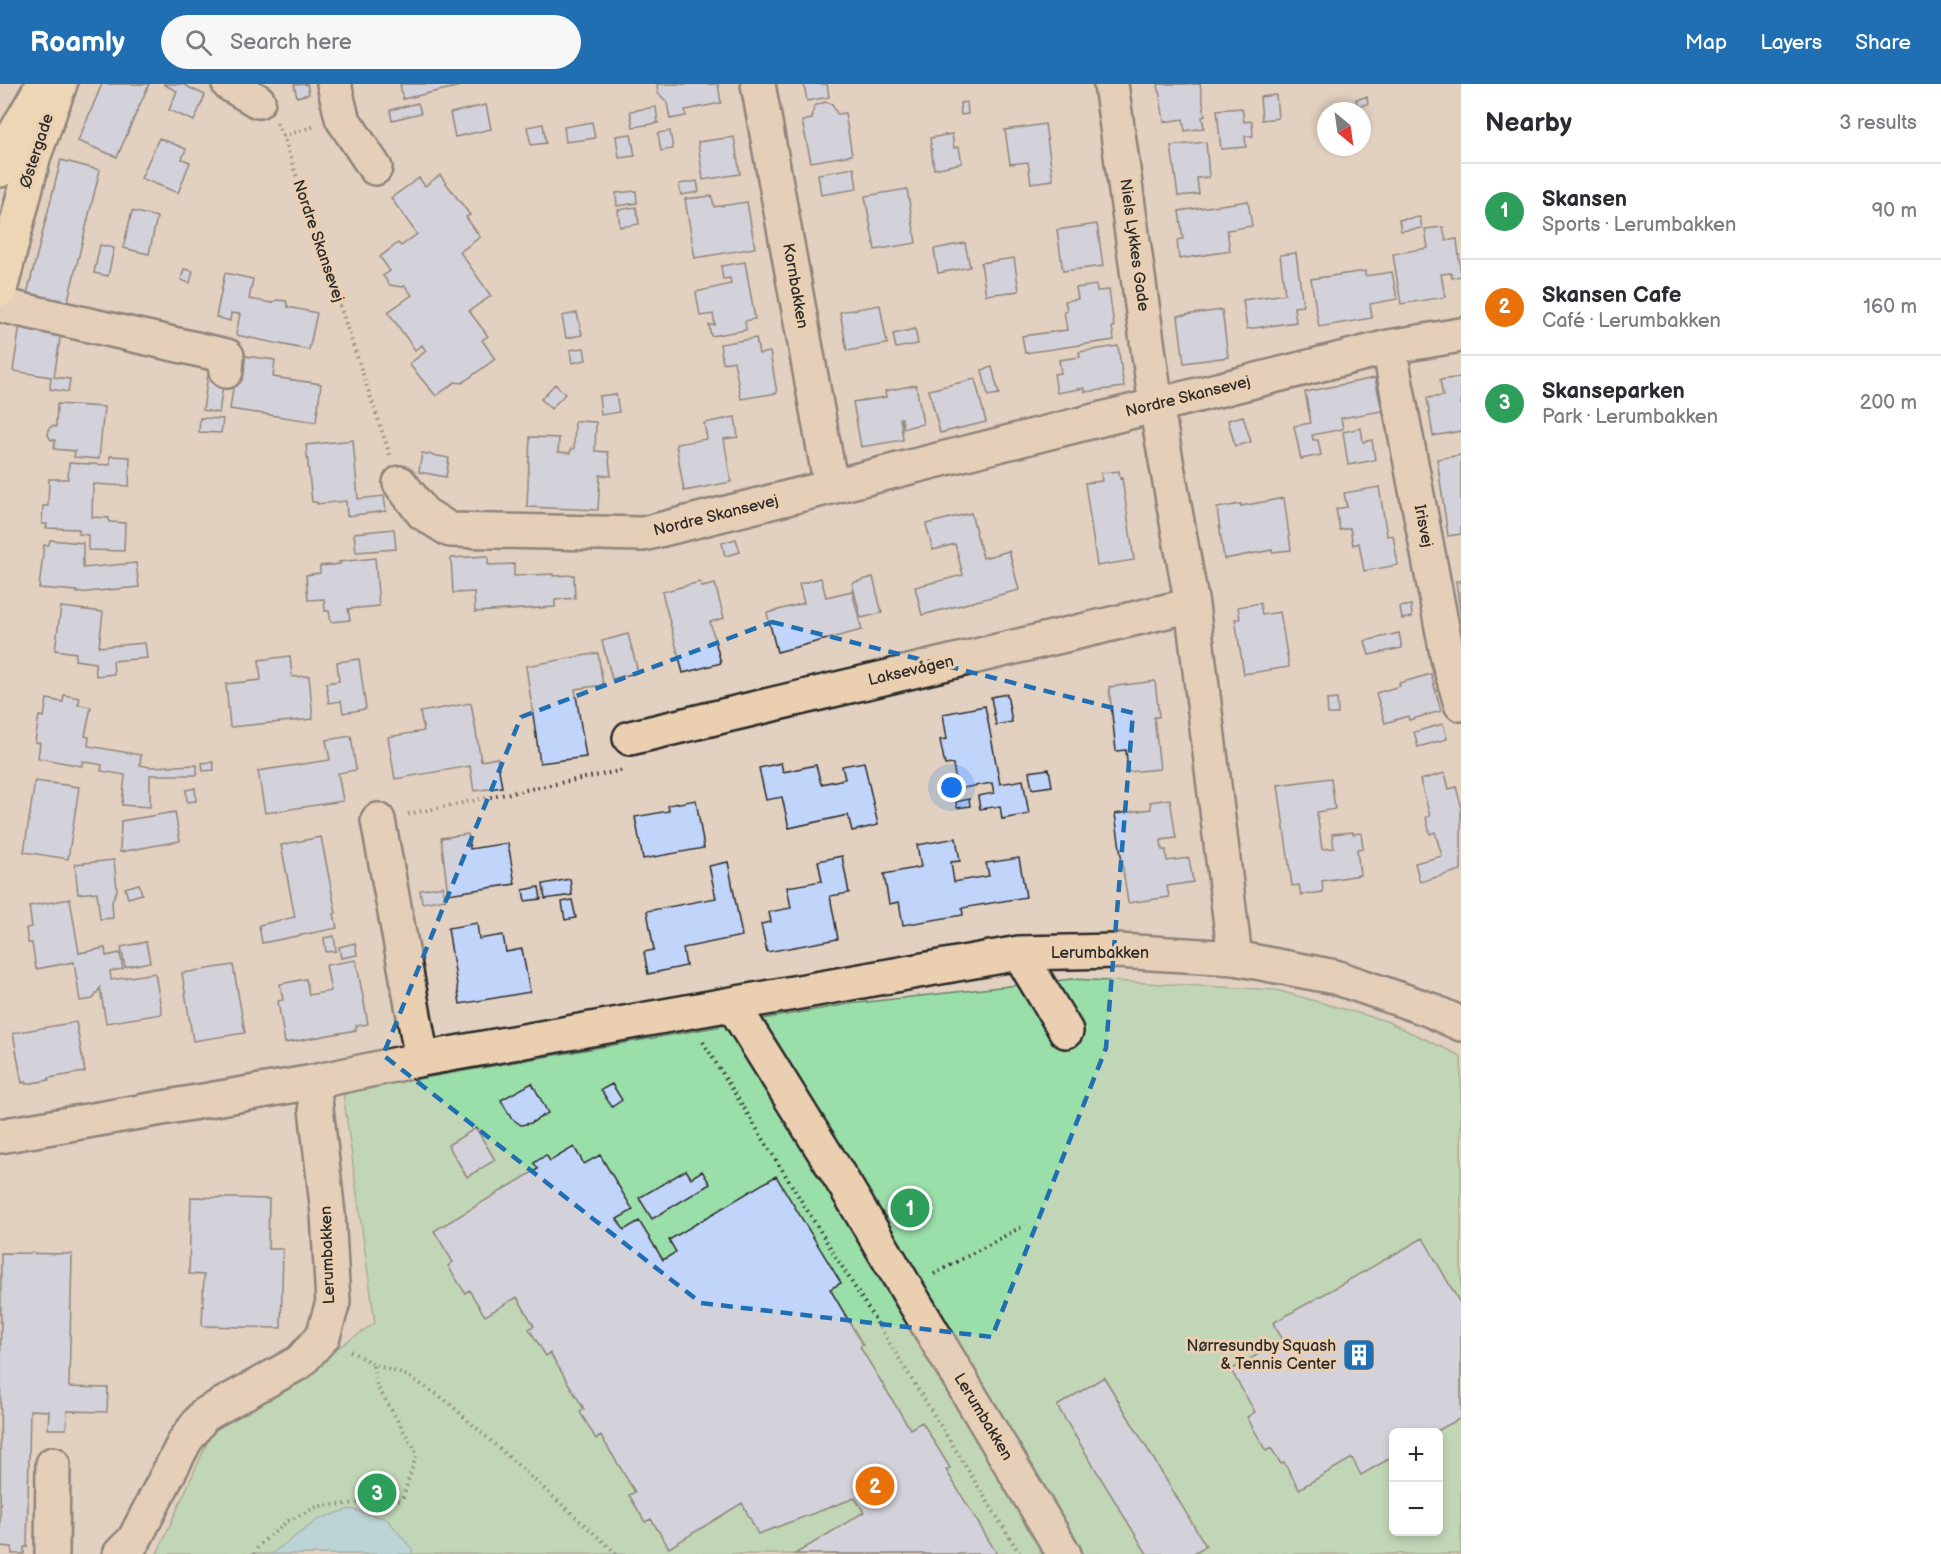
<!DOCTYPE html>
<meta charset="utf-8">
<style>
:root{--surface:#fff;--page:#f7f7f7;--text:#2b2b33;--muted:#7c7c81;--line:#e1e1e2;--accent:#1f6fb2}
body{margin:0;font-family:"Balsamiq Sans",sans-serif;background:var(--page);color:var(--text)}
.controls{position:absolute;right:18px;bottom:18px;display:grid;overflow:hidden;border-radius:9px;box-shadow:0 3px 9px #0003}
.controls button{width:54px;height:54px;display:grid;place-items:center;padding:0;border:0;border-bottom:2px solid var(--line);background:var(--surface);color:var(--text);font:30px sans-serif}
.compass{position:absolute;left:1317px;top:18px;width:54px;height:54px;border-radius:50%;background:var(--surface);box-shadow:0 3px 9px #0003;rotate:151deg}
.you{position:absolute;left:952px;top:704px;width:21px;height:21px;margin:-15px;border:4px solid #fff;border-radius:50%;background:#1a73e8;box-shadow:0 0 0 9px #1a73e833}
.badge{display:grid;place-items:center;width:39px;height:39px;border-radius:50%;background:var(--accent);color:#fff;font-size:20px;font-weight:700}
.pin{position:absolute;translate:-50% -50%;border:3px solid #fff;box-shadow:0 2px 6px #0006}
.list{margin:0;padding:0;list-style:none}
h2{display:flex;justify-content:space-between;align-items:center;height:78px;margin:0;padding:0 24px;font-size:26px}
h2 small{font-size:20px;font-weight:400;color:var(--muted)}
.list li{display:grid;grid-template-columns:39px 1fr auto;gap:18px;align-items:center;box-sizing:border-box;height:96px;padding:0 24px;border-top:2px solid var(--line)}
.list b{display:block;font-size:22px;white-space:nowrap}
.list p{margin:0;font-size:20px;white-space:nowrap;color:var(--muted)}
.list em{font-size:20px;font-style:normal;color:var(--muted)}
.icon{flex:none;width:33px;height:33px;fill:none;stroke:currentColor;stroke-width:2;stroke-linecap:round;stroke-linejoin:round}
.map{position:relative;flex:none;width:1461px;height:1470px;overflow:hidden}
header{display:flex;align-items:center;gap:36px;box-sizing:border-box;height:84px;padding:0 30px;background:var(--accent);color:#fff}
header strong{font-size:28px}
nav{display:flex;gap:33px;margin-inline-start:auto;font-size:21px}
.search{width:420px;height:54px;background:var(--page);display:flex;align-items:center;gap:15px;box-sizing:border-box;padding:0 21px;border-radius:33px;color:var(--muted);font-size:22px}
main{display:flex}
aside{flex:1;background:var(--surface)}
.map>svg:first-child{display:block}
.green{fill:#9adeaa;stroke:#62846a;stroke-width:1.5;fill-rule:evenodd}
.water{fill:#8fdaf0;stroke:#6794a1;stroke-width:1.5}
.building{fill:#c1d4fa;stroke:#2b2b2b;stroke-width:1.5}
.lines{fill:none;stroke-linecap:round;stroke-linejoin:round}
.minor-casing{stroke:#2b2b2b;stroke-width:38}
.major-casing{stroke:#2b2b2b;stroke-width:38}
.path{stroke:#2b2b2b;stroke-width:4;stroke-dasharray:1.5 4.5;stroke-linecap:butt}
.minor{stroke:#eacfb1;stroke-width:33}
.major{stroke:#fbddab;stroke-width:33}
.marked{fill:none;stroke:#1f6fb2;stroke-width:4.5;stroke-dasharray:12 8;stroke-linejoin:round}
.labels{text-anchor:middle;dominant-baseline:central;stroke-width:6;stroke-linejoin:round;paint-order:stroke}
.street-label{font-size:16px;fill:#2b2b2b;stroke:#eacfb1}
.poi-label{font-size:16px;fill:#2b2b2b;stroke:#eacfb1;text-anchor:end}
</style>
<header>
<strong>Roamly</strong>
<div class="search"><svg class="icon" aria-label="search" viewBox="0 0 24 24"><circle cx="10" cy="10" r="6"/><path d="M15 15l6 6"/></svg>Search here</div>
<nav><a>Map</a><a>Layers</a><a>Share</a></nav>
</header>
<main>
<div class="map">
<svg width="1461" height="1470" viewBox="0 0 1461 1470">
<rect width="100%" height="100%" fill="#e2d0c0"/>
<filter id="ink" filterUnits="userSpaceOnUse"><feTurbulence type="fractalNoise" baseFrequency=".0167" numOctaves="2"/><feDisplacementMap in="SourceGraphic" scale="12" xChannelSelector="R" yChannelSelector="G"/><feConvolveMatrix kernelMatrix="1 2 1 2 8 2 1 2 1" color-interpolation-filters="sRGB"/></filter>
<g filter="url(#ink)">
<!-- green -->
<path class="green" d="M1072,895L1276,906L1386,937L1461,972V1470H157L212,1348L375,1239L343,1008L849,920ZM1394,1348H1438V1448H1394Z"/>
<!-- water -->
<path class="water" d="M350,1425L387,1435L412,1465V1470H271L319,1435Z"/>
<!-- building -->
<path class="building" d="M102,0H149L117,73L78,57Z
M163,0H182L205,11L194,37L169,26L177,7Z
M307,0L309,10L297,13L294,1Z
M400,0H469L403,15Z
M657,0H718L721,19L685,26L686,32L670,35L667,18L658,9Z
M804,0H827L829,13L807,17Z
M1158,0H1200L1205,32L1202,33L1204,44L1185,47L1183,35L1164,38Z
M1276,11L1278,34L1262,36L1260,13Z
M1367,13L1368,20L1358,22L1356,15Z
M825,18L832,20L837,30L845,29L852,71L811,78L802,37L812,35L814,22Z
M967,18L968,30L961,31L960,19Z
M418,19L421,29L392,36L390,26Z
M486,21L491,45L455,53L450,29Z
M656,23L658,39L633,43L630,27Z
M1242,24L1244,38L1252,37L1253,52H1245L1246,63L1221,65L1217,26Z
M592,38L595,54L566,58L564,43Z
M543,40L546,59L531,61L527,43Z
M1045,40L1053,96L1031,99L1028,78L1010,80L1005,46Z
M670,47L673,65L661,67L658,49Z
M631,50L635,72L619,74L616,52Z
M952,50L954,64L959,63L962,79L934,85L930,54Z
M734,53L740,90L703,96L698,58Z
M159,54L186,65L182,75L190,78L178,109L141,94Z
M1206,58L1209,93L1197,94L1199,110L1178,112L1171,62Z
M61,76L100,86L67,220L27,210Z
M854,84L857,105L821,111L818,90Z
M440,91L470,131L466,133L480,153L460,168L491,212L469,227L488,252L482,256L495,275L462,299L455,298L436,312L409,280L426,267L422,261L415,266L388,228L412,211L405,202L402,203L390,201L383,192L390,187L380,173L398,159L401,162L417,150L391,114L419,94L425,102Z
M697,97L699,108L681,111L679,100Z
M907,105L916,159L875,166L865,112Z
M636,107L637,119L617,122L616,109Z
M712,112L714,123L747,118L755,164L695,174L685,115Z
M1248,117L1252,142L1227,146L1230,167L1179,175L1177,156L1183,155L1179,127Z
M636,123L639,140L620,143L618,126Z
M132,127L157,133L149,170L123,164Z
M1420,133L1422,144L1401,147L1399,136Z
M1097,140L1103,182L1063,187L1057,146Z
M1443,143L1446,157L1457,155L1461,192L1452,194L1451,189L1441,190L1445,213L1401,220L1393,170L1428,164L1425,145Z
M965,159L970,183L938,189L934,165Z
M100,161L114,164L108,192L94,189Z
M1296,169L1303,222L1294,223L1296,238L1247,245L1243,216L1285,210L1280,171Z
M1014,174L1019,207L986,211L981,179Z
M745,178L755,235L745,237L746,246L711,252L709,241H715L713,230L700,232L696,208L731,200L730,194L723,195L721,182Z
M184,185L193,187L190,199L181,196Z
M1365,187V192L1392,188L1397,215L1370,220L1372,234L1319,243L1311,195Z
M225,189L253,195L249,215L272,219L277,216L286,217L288,223L317,229L309,266L236,251L240,230L231,229L230,237L216,233Z
M1096,201L1097,207L1109,206L1114,243H1112L1114,256L1025,269L1022,252L1067,246L1064,227L1067,226L1065,217L1078,215L1076,204Z
M880,221L887,260L847,267L840,228Z
M1222,226L1228,273L1184,279L1178,232Z
M577,229L582,251L566,254L562,232Z
M20,241L61,248L54,293L70,295L68,308L50,305L51,293L13,287Z
M915,245L918,260L896,264L893,250Z
M756,254L759,270L770,268L777,309L741,315L734,277L723,279L720,260Z
M1118,262L1124,303L1085,308V304L1057,309L1054,290L1061,289L1059,276L1080,273L1079,268Z
M584,264L586,276L572,279L570,266Z
M238,271L275,276L273,293L321,300L316,338L230,325Z
M992,283L999,310L988,312L982,286Z
M208,291L224,294L219,329L203,326Z
M1461,293V347L1433,352L1427,314L1443,312L1440,296Z
M1375,294L1382,327L1341,334L1343,345L1312,351L1313,356H1318L1321,371L1301,375L1294,342L1311,339L1305,308Z
M975,295L986,338L940,349L929,306Z
M555,300L565,310L551,325L541,315Z
M916,301L923,340L903,344L902,334H900L903,356L861,363L853,318L886,313L885,307Z
M616,310L619,328L601,331L599,312Z
M57,320L104,323L99,375L74,373L75,367L54,365L55,356H51L48,351L49,345L52,342L56,343Z
M1243,332L1251,358L1235,362L1228,336Z
M735,333L738,353L724,355L731,398L684,407L676,360L707,355L704,339Z
M200,334L223,335L221,349L199,348Z
M575,337L596,338L595,367L608,368L611,392L600,391L598,426L527,423L530,353L559,354L558,368L570,369L571,365H574Z
M1361,344L1363,358L1372,356L1375,376L1348,381L1343,348Z
M353,356L358,415L384,412L386,427L347,432L346,417L317,420V418H312L306,361Z
M422,369L449,374L446,393L419,388Z
M1461,371V450L1448,452L1437,375Z
M110,372L130,373L129,402L93,400L92,433L109,434V438L125,439L124,467L88,466V451L79,450V445L46,444L47,440H42L43,422H48L49,395H68L69,379L110,381Z
M1119,387L1120,395L1122,394L1134,476L1097,482L1085,399L1102,397L1101,389Z
M1379,403L1387,452L1393,451L1398,481L1364,487L1359,459L1353,461L1350,444L1340,446L1336,425L1347,423L1344,409Z
M1284,414L1291,466L1272,468V466L1224,475L1217,424L1241,420V422Z
M971,429L983,474L1009,467L1019,506L922,531L915,503L963,491L955,460L933,466L926,440Z
M394,445L396,465L356,468L354,449Z
M736,455L740,468L725,472L722,459Z
M50,456L83,459V484L136,479L139,503L77,509V507L39,504L44,461H49Z
M488,472V481L514,480V492L553,490V492L574,491L575,514L555,516V523L475,528L474,508L453,509L451,474Z
M375,474L379,522L348,525L350,536L331,538L329,527H325L324,515L308,516L306,491L320,489V482L340,480L339,478Z
M873,493L882,529L861,534L852,499Z
M821,494L826,513L852,507L862,546L777,568L767,529L804,519L799,500Z
M1456,497H1461V534Z
M700,498L702,503L715,500L724,534L710,538L721,579L683,589L662,508Z
M1260,519L1262,531L1280,528L1289,583L1244,590L1235,535H1240L1238,523Z
M1411,521L1412,533L1402,535L1400,523Z
M61,523L103,528L99,563L145,559L147,574L113,577L114,590L96,592L95,579L75,576L76,569L55,566Z
M1399,549L1402,564L1369,571L1365,557Z
M628,550L638,588L612,595L602,557Z
M598,569L603,601L575,605L586,673L540,679L526,582Z
M290,572L292,593L309,592L313,635L230,643L226,600L261,596L259,576Z
M359,575L366,625L343,629L341,617L329,619L326,599L339,597L337,578Z
M1431,590L1441,627L1409,636L1408,632L1385,639L1376,609L1400,602L1399,599Z
M1155,597L1159,633H1154L1160,685L1128,688L1126,666L1116,667L1109,603Z
M1007,610L1012,638L996,641L991,613Z
M64,611L80,614L78,621L91,623L85,652L89,653L88,662L141,671L140,681L150,683L197,681V691H150V723L122,721L125,691L101,687L102,681L82,677V682L38,674L40,659L35,658L39,632L44,633L47,615L63,618Z
M1337,615L1338,630H1328L1327,616Z
M471,619L481,677L497,674L502,703L474,707L470,682L395,695L388,653L424,647L420,628Z
M985,622L1000,700L1023,696L1029,730L1002,735L1000,722L980,725L978,712L994,709L992,699L957,705L953,680L945,681L940,656L947,655L943,630Z
M1443,640L1447,655L1418,663L1414,648Z
M351,652L356,686L338,689L343,717L265,729L258,687L330,676L326,656Z
M213,678L214,686L203,687L202,679Z
M864,678L878,741L852,747L848,731L789,744L782,713L766,716L759,684L781,679L783,688L816,681L821,700L845,695L842,682Z
M1049,685L1052,702L1032,705L1029,688Z
M1445,689L1449,705L1456,703L1461,721V786L1420,798L1415,779L1442,772L1435,748L1430,750L1426,733L1430,732L1420,696Z
M1331,694L1335,725L1317,728L1322,765L1334,764L1332,750L1353,748V750L1361,749L1363,764L1357,765L1360,791L1322,797L1323,808L1301,811L1299,801L1292,802L1278,701Z
M35,697L79,703L68,775L24,768Z
M195,704L196,717L187,718L186,706Z
M969,715L970,722L957,724L956,718Z
M1170,715L1176,754L1161,756L1162,766H1166L1167,777L1189,774L1193,798L1167,802L1169,813L1128,819L1115,730L1151,725L1150,718Z
M696,716L704,764L643,775L635,733L669,727L668,721Z
M175,728L180,757L120,768L121,737Z
M468,750L470,765L508,759L515,800L448,810L441,754Z
M321,753L336,829L334,830L337,844L262,859L259,841L295,833L281,761Z
M956,754L960,777L951,778L954,798L989,792L986,779L1019,774L1026,813L962,824L963,831L903,841L899,818L889,820L884,790L921,783L917,761Z
M842,772L849,809L830,812L838,855L767,868L761,840L771,838L769,828L791,824L787,803L822,797L818,777Z
M114,776L117,806L112,817L113,834L100,835L97,808L78,810L75,780Z
M728,778L742,852L683,864L686,882L648,890L644,868L654,866L647,827L716,814L709,782Z
M570,795L572,811L545,815L543,800Z
M139,800L142,810L128,814L125,804Z
M443,802L445,815L422,819L420,806Z
M539,803L541,815L525,817L523,806Z
M70,815L79,869L105,864L106,872L120,869L123,885L110,887L111,896L155,889L162,930L106,939L100,904L93,915L80,917L74,878L36,885L32,859H28L26,844L32,843L29,822Z
M572,816L576,834L565,836L562,818Z
M477,839L479,855L503,851L506,868L522,865L530,908L460,920L448,844Z
M334,852L336,867L326,868L324,854Z
M146,858L150,878L125,883L121,863Z
M355,859L357,871L341,874L339,863Z
M356,876L368,940L356,942V946L285,959L278,917L283,916L280,900L306,895L309,911L331,907L326,881Z
M233,881L245,949L193,957L182,889Z
M76,938L85,988L49,994V996L26,1000V998L22,999L13,949Z
M532,999L548,1029L531,1039L521,1041L511,1034L501,1016Z
M612,1000L622,1016L612,1023L601,1006Z
M476,1044L495,1076L467,1093L448,1061Z
M574,1063L584,1080L600,1071L633,1126L617,1135L624,1146L639,1137L663,1176L676,1168L669,1156L776,1092L841,1199L830,1205L863,1261L860,1263L910,1345L922,1338L950,1384L946,1386L997,1470H795L864,1428L855,1414L758,1450L742,1419L669,1464L651,1435L645,1438L629,1411L635,1408L601,1352L596,1355L580,1328L584,1325L550,1269L546,1272L529,1245L534,1242L517,1213L485,1232L469,1206L465,1209L448,1182L453,1178L434,1147L538,1085L534,1079L546,1071L550,1077Z
M686,1086L691,1094L702,1087L710,1100L652,1135L639,1114Z
M191,1113L269,1115L268,1165H283L281,1244L202,1242L204,1191L189,1190Z
M1423,1154L1461,1221V1334L1435,1348H1394V1372L1361,1391L1352,1374L1299,1405L1284,1378L1281,1380L1271,1364L1266,1367L1247,1333L1255,1328L1231,1286L1283,1256L1273,1239Z
M1,1169L72,1170L69,1303L108,1304L107,1328L67,1327L66,1345H48L49,1327L30,1326L27,1463H24V1470H12V1463L0,1462Z
M1104,1293L1206,1462L1192,1470H1147L1057,1322Z"/>
<g class="lines">
<defs>
<path id="minor" d="M229,0L258,17
M334,0L342,34L375,84
M758,0L831,403
M1111,0L1156,321L1192,521L1235,874
M0,221L227,272L226,287
M1389,263L1448,575L1461,620
M400,399L423,429L450,446L643,450L1389,263L1461,251
M630,654L1192,521
M378,736L422,975
M1019,869L1066,947
M733,921L846,1103L1064,1470
M0,1052L313,998L422,975L1019,869L1118,867L1235,874L1335,893L1428,925L1461,940
M52,1470L53,1380
M120,1470L134,1456L185,1357L204,1331L300,1278L323,1252L333,1218L328,1130L313,998"/>
<path id="major" d="M0,86L8,62L42,2
M0,206L34,71L60,0"/>
</defs>
<!-- minor casing -->
<use href="#minor" class="minor-casing"/>
<!-- major casing -->
<use href="#major" class="major-casing"/>
<!-- path -->
<path class="path" d="M277,39L283,52
M313,43L283,52L390,371
M408,730L624,686
M703,958L1020,1470
M951,1181L1025,1141
M934,1190L951,1181
M350,1267L373,1280L408,1292L444,1315L617,1470
M254,1470L259,1461L288,1437L319,1422L402,1416L417,1369L377,1302L373,1281"/>
<!-- minor -->
<use href="#minor" class="minor"/>
<!-- major -->
<use href="#major" class="major"/>
</g>
</g>
<!-- marked area -->
<path d="M0 0H1461V1470H0ZM772,538L1133,629L1106,964L992,1253L701,1219L383,971L521,633Z" fill="#e2d0c0" fill-opacity=".55" fill-rule="evenodd"/>
<path class="marked" d="M772,538L1133,629L1106,964L992,1253L701,1219L383,971L521,633Z"/>
<!-- icons -->
<defs>
<symbol id="building-square" viewBox="-11 -11 22 22"><rect x="-9" y="-9" width="18" height="18" rx="4" fill="#1f6fb2" stroke="#eacfb1"/><path d="M-4-6H4V6H1V3H-1V6H-4ZM-2.5-4.3h1.7v1.8h-1.7ZM.8-4.3h1.7v1.8H.8ZM-2.5-1h1.7V.8h-1.7ZM.8-1h1.7V.8H.8Z" fill="#fff"/></symbol>
</defs>
<g fill-rule="evenodd">
<use href="#building-square" x="1340" y="1252" width="38" height="38"/>
</g>
<g class="labels">
<!-- street labels -->
<g class="street-label">
<text transform="translate(37 67) rotate(-72)">Østergade</text>
<text transform="translate(318 157) rotate(71)">Nordre Skansevej</text>
<text transform="translate(1134 161) rotate(82)">Niels Lykkes Gade</text>
<text transform="translate(795 202) rotate(80)">Kornbakken</text>
<text transform="translate(1188 313) rotate(-14)">Nordre Skansevej</text>
<text transform="translate(716 432) rotate(-14)">Nordre Skansevej</text>
<text transform="translate(1423 442) rotate(79)">Irisvej</text>
<text transform="translate(911 587) rotate(-13)">Laksevågen</text>
<text x="1100" y="869">Lerumbakken</text>
<text transform="translate(328 1171) rotate(-92)">Lerumbakken</text>
<text transform="translate(983 1333) rotate(59)">Lerumbakken</text>
</g>
<!-- poi labels -->
<g class="poi-label">
<text x="1336" y="1262">Nørresundby Squash<tspan x="1336" dy="18">&amp; Tennis Center</tspan></text>
</g>
</g>
</svg>
<div class="controls">
<button>+</button>
<button>−</button>
</div>
<svg class="compass" viewBox="-18 -18 36 36"><path d="M0-13l5 13h-10z" fill="#e53935"/><path d="M0 13l5-13h-10z" fill="#7c7c81"/></svg>
<div class="you"></div>
<div class="pin badge" style="left:910px;top:1124px;background:#2e9e5b">1</div>
<div class="pin badge" style="left:875px;top:1402px;background:#e8710a">2</div>
<div class="pin badge" style="left:377px;top:1409px;background:#2e9e5b">3</div>
</div>
<aside>
<h2>Nearby<small>3 results</small></h2>
<ul class="list">
<li><span class="badge" style="background:#2e9e5b">1</span><div><b>Skansen</b><p>Sports · Lerumbakken</p></div><em>90 m</em></li>
<li><span class="badge" style="background:#e8710a">2</span><div><b>Skansen Cafe</b><p>Café · Lerumbakken</p></div><em>160 m</em></li>
<li><span class="badge" style="background:#2e9e5b">3</span><div><b>Skanseparken</b><p>Park · Lerumbakken</p></div><em>200 m</em></li>
</ul>
</aside>
</main>
